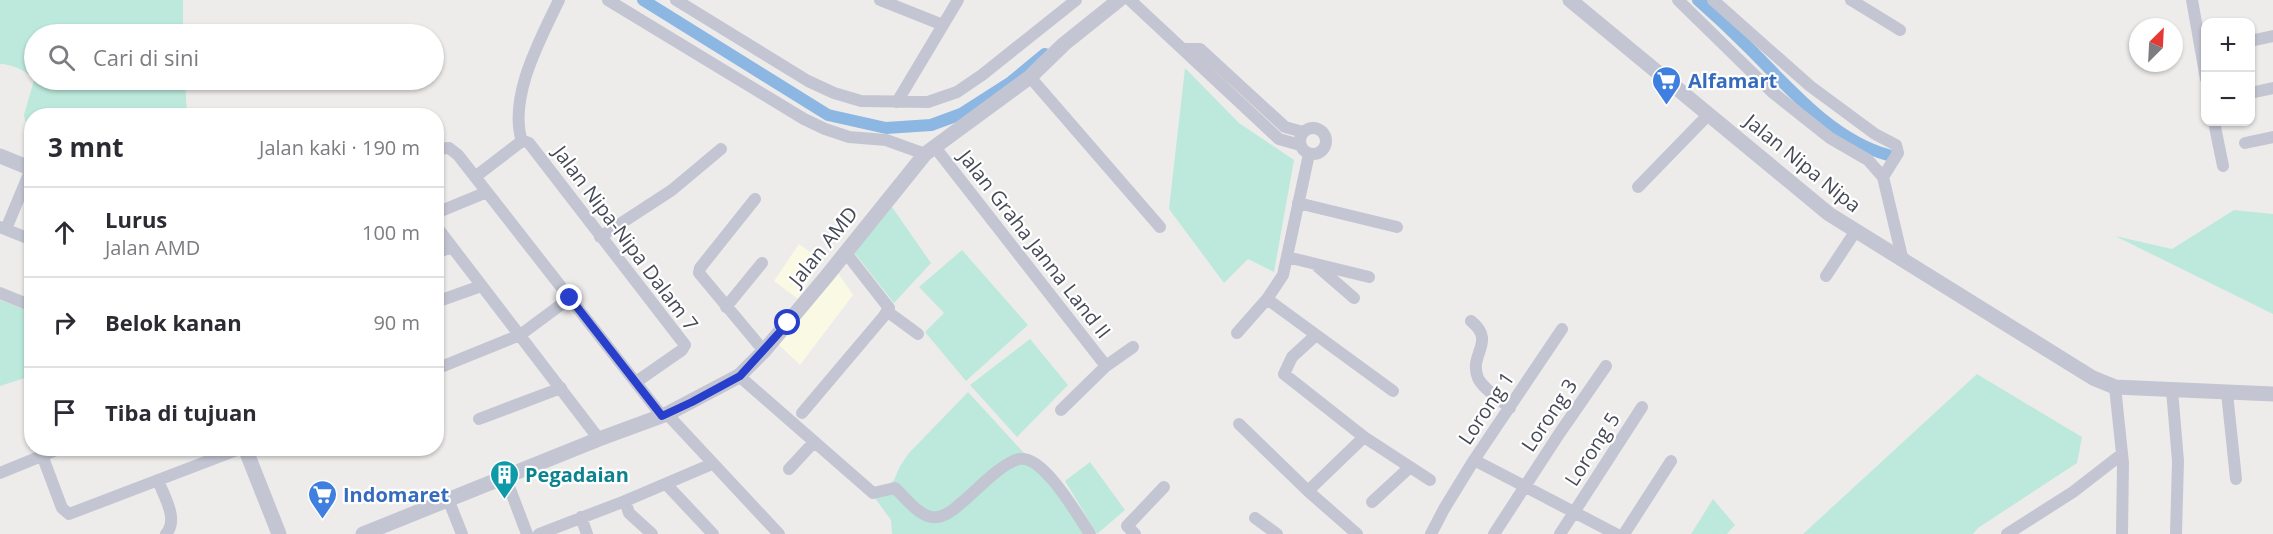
<!DOCTYPE html>
<html lang="id">
<meta charset="utf-8">
<style>
:root{--surface:#fff;--page:#f7f7f7;--text:#2b2b33;--muted:#7c7c81;--line:#e1e1e2}
body{margin:0;font-family:"Open Sans",sans-serif;background:var(--page);color:var(--text)}
.controls{position:absolute;right:18px;top:18px;display:grid;overflow:hidden;border-radius:12px;box-shadow:0 2px 4px #0004}
.controls button{width:54px;height:54px;display:grid;place-items:center;padding:0;border:0;border-bottom:2px solid var(--line);background:var(--surface);color:var(--text);font:30px sans-serif}
.compass{position:absolute;left:2129px;top:18px;width:54px;height:54px;border-radius:50%;background:var(--surface);box-shadow:0 2px 4px #0004;rotate:24deg}
.stop{position:absolute;width:18px;height:18px;margin:-14px;border:4px solid #283fcc;border-radius:50%;background:#fff}
.stop.end{background:#283fcc;border-color:#fff;box-shadow:0 2px 6px #0008}
.list{margin:0;padding:0;list-style:none}
h2{display:flex;justify-content:space-between;align-items:center;height:78px;margin:0;padding:0 24px;font-size:26px}
h2 small{font-size:20px;font-weight:400;color:var(--muted)}
.list li{display:grid;grid-template-columns:39px 1fr auto;gap:18px;align-items:center;box-sizing:border-box;height:90px;padding:0 24px;border-top:2px solid var(--line)}
.list b{display:block;font-size:22px;white-space:nowrap}
.list p{margin:0;font-size:20px;white-space:nowrap;color:var(--muted)}
.list em{font-size:20px;font-style:normal;color:var(--muted)}
.icon{flex:none;width:33px;height:33px;fill:none;stroke:currentColor;stroke-width:2;stroke-linecap:round;stroke-linejoin:round}
.map{position:relative;flex:none;width:2273px;height:534px;overflow:hidden}
.search{position:absolute;background:var(--surface);box-shadow:0 2px 4px #0004;left:24px;top:24px;width:420px;height:66px;display:flex;align-items:center;gap:15px;box-sizing:border-box;padding:0 21px;border-radius:33px;color:var(--muted);font-size:22px}
.panel{position:absolute;background:var(--surface);box-shadow:0 2px 4px #0004;left:24px;top:108px;width:420px;height:348px;border-radius:24px}
.map>svg:first-child{display:block}
.commercial{fill:#f9f9e4}
.green{fill:#bce9db}
.lines{fill:none;stroke-linecap:round;stroke-linejoin:round}
.canal{stroke:#8db7e3;stroke-width:12}
.minor{stroke:#c3c6d2;stroke-width:12}
.tertiary{stroke:#c3c6d2;stroke-width:15}
.route{stroke:#283fcc;stroke-width:8}
.labels{text-anchor:middle;dominant-baseline:central;stroke-width:4.5;stroke-linejoin:round;paint-order:stroke}
.shop-label{font-size:20px;font-weight:bold;fill:#366cbe;stroke:#fff;text-anchor:start}
.street-label{font-size:20px;fill:#464a57;stroke:#fff}
.culture-label{font-size:20px;font-weight:bold;fill:#0d838f;stroke:#fff;text-anchor:start}
</style>
<div class="map">
<svg width="2273" height="534" viewBox="0 0 2273 534">
<rect width="100%" height="100%" fill="#eeeceb"/>
<!-- commercial -->
<path class="commercial" d="M799,244L821,260L798,299L774,281Z
M838,273L853,295L800,365L776,342Z"/>
<!-- green -->
<path class="green" d="M0,0H183V34H34V80H185L187,115L32,116L31,125L25,121L24,115L34,80C28,71 11,64 0,64Z
M1185,68L1239,123L1294,160L1274,272L1248,259L1224,283L1169,209Z
M892,207L931,263L894,303L853,251Z
M2234,210L2273,214V314L2115,236L2172,249Z
M962,250L1028,325L966,381L925,332L944,313L919,287Z
M0,300L32,312L31,376L0,386Z
M1030,339L1068,385L1017,437L970,385Z
M1977,374L2082,437L2077,463L1978,528L1973,534H1803Z
M968,392L1048,479L1089,534H892L891,520L874,497L894,480L900,466L909,453Z
M1090,462L1125,510L1097,534L1065,481Z
M1713,499L1735,525L1727,534H1691Z"/>
<g class="lines">
<!-- canal -->
<path class="canal" d="M643,0L828,115L886,128L931,125L961,114L1011,82L1045,54
M1698,0C1714,14 1730,29 1745,44C1787,85 1830,139 1888,155"/>
<!-- minor -->
<path class="minor" d="M608,0L804,119L825,129L849,137L886,140L925,154
M676,0L808,81L834,93L861,101L928,102L957,92L982,75L1076,0
M880,0L943,25
M1130,0L1279,139L1300,145
M1678,0L1772,92L1830,138L1868,160L1883,177L1903,261
M1713,0L1810,86L1875,134L1896,145L1898,153L1883,177
M1851,0L1900,30
M2192,0L2206,79
M2250,41L2273,36
M1184,49H1200L1285,127L1303,132
M1030,77L1160,227
M2250,93L2273,88
M897,102L958,0
M2214,122L2223,166
M1300 141a13 13 0 1 1 26 0a13 13 0 1 1-26 0Z
M522,142C508,97 540,40 559,0
M2245,143L2273,137
M934,146L1106,366L1061,410
M436,149L449,148L458,155L662,416
M475,177L518,144L524,141L529,143L685,345L682,350L636,382
M1638,187L1709,114
M755,199L700,268L699,273L764,351
M1298,203L1397,227
M436,213L487,192
M436,226L599,439
M0,227L32,240
M6,229L31,169
M600,237L672,190L721,149
M436,253L452,247
M1287,257L1369,277
M1317,266L1354,298
M1826,276L1855,232
M0,293L32,306
M1267,299L1393,391
M436,302L481,286
M726,307L762,263
M888,312L918,334
M1471,321C1497,342 1468,354 1478,378C1483,389 1500,399 1510,408
M1237,333L1267,299L1283,275L1309,154
M1316,335L1292,357L1284,374L1364,437L1430,480
M1106,366L1133,347
M436,369L520,335L570,298
M739,376L873,493L895,488C905,497 917,514 931,517C941,519 953,511 960,504C975,492 1000,464 1019,459C1043,454 1078,516 1090,534
M2115,387L2123,463L2122,534
M2172,390L2178,461L2176,534
M2227,393L2236,479
M802,413L884,316L889,308L846,253
M667,414L779,534
M479,419L561,388
M1239,424L1308,491
M42,455L62,508L69,514L242,448
M1474,460L1616,534
M789,469L814,442
M0,473L61,448
M505,476L527,534
M158,480C164,497 179,519 166,534
M666,484L713,534
M448,499L462,534
M625,501L629,513L652,534
M1372,502L1410,467
M581,517L587,534
M1255,518L1277,534
M539,534L625,501L712,464
M1135,534L1127,526L1164,487
M1357,534L1308,491L1364,437
M1431,534L1444,509L1474,460L1562,329
M1494,534L1559,434L1606,366
M1560,534L1642,407
M1624,534L1671,461
M2007,534L2073,492L2122,454"/>
<!-- tertiary -->
<path class="tertiary" d="M1570,0L1829,214L2093,378L2115,387L2273,394
M0,156L32,169
M245,448L279,534
M363,534L599,439L667,414L739,376L764,351L826,277L925,154L1030,77L1064,44L1119,0"/>
</g>
<g class="lines">
<!-- route -->
<path class="route" d="M570,298L662,416L692,402L740,376L788,323"/>
</g>
<!-- icons -->
<defs>
<symbol id="supermarket-pin" viewBox="-11 -11 22 30"><path d="M0 17L-7.5 6A9.5 9.5 0 1 1 7.5 6Z" fill="#3f7fe0" stroke="#fff"/><path d="M-6-5.5h2.5l.6 2H6L4.5 2H-2.5L-4.4-4H-6ZM-1.5 3.2a1.3 1.3 0 1 0 .1 0ZM3 3.2a1.3 1.3 0 1 0 .1 0Z" fill="#fff"/></symbol>
<symbol id="building-pin" viewBox="-11 -11 22 30"><path d="M0 17L-7.5 6A9.5 9.5 0 1 1 7.5 6Z" fill="#0f9aa8" stroke="#fff"/><path d="M-4-6H4V6H1V3H-1V6H-4ZM-2.5-4.3h1.7v1.8h-1.7ZM.8-4.3h1.7v1.8H.8ZM-2.5-1h1.7V.8h-1.7ZM.8-1h1.7V.8H.8Z" fill="#fff"/></symbol>
</defs>
<g fill-rule="evenodd">
<use href="#supermarket-pin" x="1650" y="64" width="33" height="45"/>
<use href="#building-pin" x="488" y="458" width="33" height="45"/>
<use href="#supermarket-pin" x="306" y="478" width="33" height="45"/>
</g>
<g class="labels">
<!-- shop labels -->
<g class="shop-label">
<text x="1688" y="80">Alfamart</text>
<text x="343" y="494">Indomaret</text>
</g>
<!-- street labels -->
<g class="street-label">
<text transform="translate(1803 163) rotate(39)">Jalan Nipa Nipa</text>
<text transform="translate(626 238) rotate(53)">Jalan Nipa-Nipa Dalam 7</text>
<text transform="translate(1035 244) rotate(52)">Jalan Graha Janna Land II</text>
<text transform="translate(823 246) rotate(-51)">Jalan AMD</text>
<text transform="translate(1486 408) rotate(-56)">Lorong 1</text>
<text transform="translate(1549 415) rotate(-56)">Lorong 3</text>
<text transform="translate(1592 449) rotate(-57)">Lorong 5</text>
</g>
<!-- culture labels -->
<g class="culture-label">
<text x="525" y="474">Pegadaian</text>
</g>
</g>
</svg>
<div class="controls">
<button>+</button>
<button>−</button>
</div>
<svg class="compass" viewBox="-18 -18 36 36"><path d="M0-13l5 13h-10z" fill="#e53935"/><path d="M0 13l5-13h-10z" fill="#7c7c81"/></svg>
<div class="stop" style="left:788px;top:323px"></div>
<div class="stop end" style="left:570px;top:298px"></div>
<div class="search"><svg class="icon" aria-label="search" viewBox="0 0 24 24"><circle cx="10" cy="10" r="6"/><path d="M15 15l6 6"/></svg>Cari di sini</div>
<section class="panel">
<h2>3 mnt<small>Jalan kaki · 190 m</small></h2>
<ul class="list">
<li><svg class="icon" aria-label="ahead" viewBox="0 0 24 24"><path d="M12 20V5M6 11l6-6 6 6"/></svg><div><b>Lurus</b><p>Jalan AMD</p></div><em>100 m</em></li>
<li><svg class="icon" aria-label="right" viewBox="0 0 24 24"><path d="M7 20v-9h11M14 6l5 5-5 5"/></svg><div><b>Belok kanan</b></div><em>90 m</em></li>
<li><svg class="icon" aria-label="arrive" viewBox="0 0 24 24"><path d="M6 21V4h12l-3 4 3 4H6"/></svg><div><b>Tiba di tujuan</b></div></li>
</ul>
</section>
</div>
